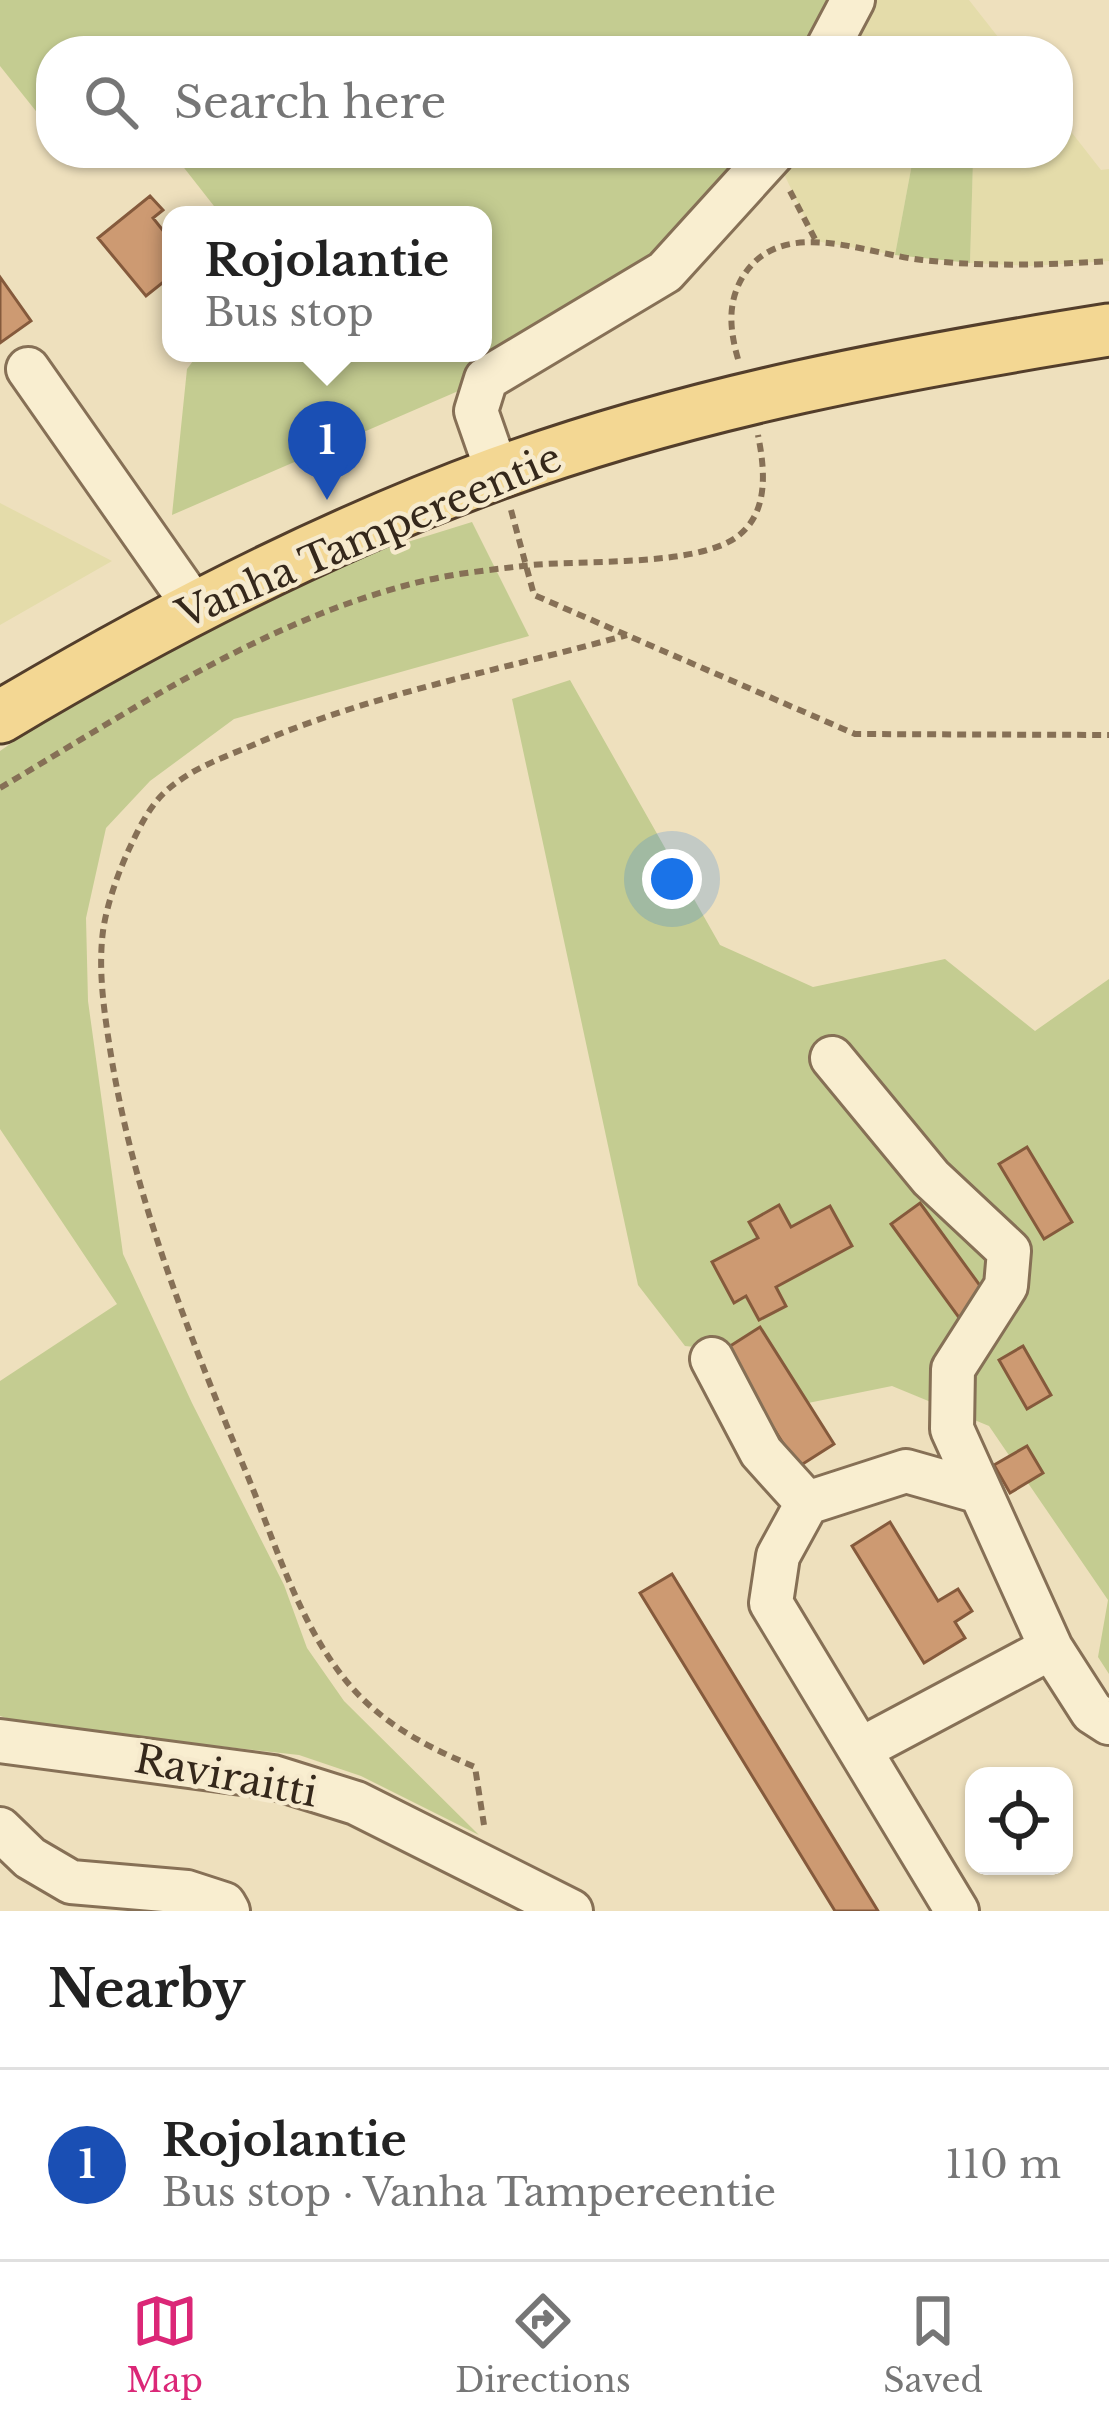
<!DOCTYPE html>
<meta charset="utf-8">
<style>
:root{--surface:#fff;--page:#f6f6f6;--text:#222;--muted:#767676;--line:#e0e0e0;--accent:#db2777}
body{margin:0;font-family:"Libre Baskerville",serif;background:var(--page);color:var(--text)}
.controls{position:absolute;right:36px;bottom:36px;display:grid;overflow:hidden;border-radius:24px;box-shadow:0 3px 9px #0004}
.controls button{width:108px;height:108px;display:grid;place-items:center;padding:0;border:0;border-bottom:3px solid var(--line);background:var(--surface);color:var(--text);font:60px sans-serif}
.you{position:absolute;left:672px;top:879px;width:42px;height:42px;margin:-30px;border:9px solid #fff;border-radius:50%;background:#1a73e8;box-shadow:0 0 0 18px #1a73e833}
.badge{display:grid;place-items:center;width:78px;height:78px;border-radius:50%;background:var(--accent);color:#fff;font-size:39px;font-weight:700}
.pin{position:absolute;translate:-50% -99px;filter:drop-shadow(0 3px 6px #0008)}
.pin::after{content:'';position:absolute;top:63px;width:42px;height:36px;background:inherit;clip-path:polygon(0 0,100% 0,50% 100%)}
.popup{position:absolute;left:162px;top:206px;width:330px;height:156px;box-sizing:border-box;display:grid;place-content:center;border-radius:24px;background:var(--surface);filter:drop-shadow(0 3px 9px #0005);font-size:39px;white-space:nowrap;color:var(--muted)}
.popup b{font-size:45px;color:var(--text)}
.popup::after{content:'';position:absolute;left:50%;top:100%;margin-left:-24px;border:24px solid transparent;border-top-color:var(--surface)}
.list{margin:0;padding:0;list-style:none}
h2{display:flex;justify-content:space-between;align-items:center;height:156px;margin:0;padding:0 48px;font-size:51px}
h2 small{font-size:39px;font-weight:400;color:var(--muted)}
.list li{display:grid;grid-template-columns:78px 1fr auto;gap:36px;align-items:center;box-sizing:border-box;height:192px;padding:0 48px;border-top:3px solid var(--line)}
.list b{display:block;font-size:45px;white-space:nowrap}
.list p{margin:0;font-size:39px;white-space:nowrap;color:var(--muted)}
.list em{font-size:39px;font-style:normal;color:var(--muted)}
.icon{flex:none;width:66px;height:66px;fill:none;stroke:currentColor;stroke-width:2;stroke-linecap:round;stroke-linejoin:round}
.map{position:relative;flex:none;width:1109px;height:1911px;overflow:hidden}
.search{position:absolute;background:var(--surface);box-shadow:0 3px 9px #0004;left:36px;right:36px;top:36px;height:132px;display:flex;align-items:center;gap:30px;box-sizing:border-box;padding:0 42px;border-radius:48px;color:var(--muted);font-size:45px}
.sheet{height:348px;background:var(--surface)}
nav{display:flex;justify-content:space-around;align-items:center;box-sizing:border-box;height:168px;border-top:3px solid var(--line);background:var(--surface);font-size:33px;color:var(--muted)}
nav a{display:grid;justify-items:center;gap:6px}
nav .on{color:var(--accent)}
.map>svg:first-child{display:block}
.farmland{fill:#e4dcaa}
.green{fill:#c4cc91}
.building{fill:#cd9a72;stroke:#855a3c;stroke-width:3}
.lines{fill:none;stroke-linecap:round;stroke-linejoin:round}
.minor-casing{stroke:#867056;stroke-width:48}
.major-casing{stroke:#533e2b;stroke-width:57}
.path{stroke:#867056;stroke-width:6;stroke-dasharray:9 6;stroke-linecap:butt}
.minor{stroke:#f9eed0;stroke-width:42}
.major{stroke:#f3d793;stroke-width:51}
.labels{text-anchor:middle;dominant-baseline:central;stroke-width:9;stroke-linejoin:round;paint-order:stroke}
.street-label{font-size:39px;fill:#35281b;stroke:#f6eacd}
</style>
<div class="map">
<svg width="1109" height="1911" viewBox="0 0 1109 1911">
<rect width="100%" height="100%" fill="#eee0bd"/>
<!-- farmland -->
<path class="farmland" d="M853,0H969L1009,51H827Z
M1058,115L1101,170L1109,169V261L1031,266L970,263L973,161L967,153H1058Z
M774,153H914L895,255L816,241Z
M0,503L112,561L0,625Z"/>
<!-- green -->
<path class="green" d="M0,0H853L826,51H51V130L0,66Z
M154,153H773L665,272L486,379L172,515L187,369L199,353H483V215H221L174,155Z
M914,153H967L973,161L970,263L895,255Z
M472,522L529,636L234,719L150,781L106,828L86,918L88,1001L123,1254L192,1403L284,1585L307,1648L344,1701L479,1835L361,1776L299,1755L29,1725L0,1716V1381L117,1304L0,1129V751C104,680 213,614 331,568C377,550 425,537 472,522Z
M570,680L720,945L813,987L945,959L1035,1031L1109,979V1674L1098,1657L1108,1600L989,1426L892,1386L808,1403L761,1327L724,1350L685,1346L638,1285L512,699Z"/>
<!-- building -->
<path class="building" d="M150,196L163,210L153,218L165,233L171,228V276L146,296L98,238Z
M0,277L31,321L0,343Z
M1027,1147L1072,1222L1044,1239L999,1164Z
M920,1203L989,1298L960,1319L891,1224Z
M779,1205L791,1227L830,1206L852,1246L776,1287L786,1306L759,1320L746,1296L734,1303L712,1262L758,1238L749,1222Z
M760,1327L834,1444L798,1467L724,1350Z
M1023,1346L1051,1395L1027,1409L999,1360Z
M1027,1446L1043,1473L1010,1493L994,1465Z
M890,1522L938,1601L958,1589L972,1611L955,1622L965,1638L924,1663L852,1546Z
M672,1574L878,1911H835L640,1593Z"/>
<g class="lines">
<defs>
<path id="minor" d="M826,51L853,0
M28,369L194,606
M498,474L476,411L486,379L665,272L773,153
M832,1058L931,1178L1009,1251L1006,1286L953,1369L952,1429L1051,1648L1092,1712L1109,1723
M712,1359L761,1452L807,1503L906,1471L980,1492
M807,1503L778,1556L771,1603L957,1911
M0,1741L273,1777L356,1803L571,1911
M861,1749L1051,1648
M0,1829L30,1858L71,1882L187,1892L224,1904L228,1911"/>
<path id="major" d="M0,717C159,622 324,537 498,473C696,401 902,363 1109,330"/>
</defs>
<!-- minor casing -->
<use href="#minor" class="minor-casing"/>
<!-- major casing -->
<use href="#major" class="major-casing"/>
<!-- path -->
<path class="path" d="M790,191L816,241
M738,359C730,331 727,304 742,278C780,214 865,254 922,260C985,267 1047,265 1109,261
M511,510L534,595L855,734L1109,735
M0,788C132,710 264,621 415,583C450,574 488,570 523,566C577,559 697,568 738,536C769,512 765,470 758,435
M484,1825L475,1767C420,1744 373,1719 337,1669C295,1612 273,1537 246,1472C189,1335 133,1196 110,1049C104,1011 98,970 103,931C107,903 119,870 131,845C140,826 150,806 165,792C190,769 222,758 253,745C373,693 502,670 627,635"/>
<!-- minor -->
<use href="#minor" class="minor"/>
<!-- major -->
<use href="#major" class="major"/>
</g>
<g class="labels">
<!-- street labels -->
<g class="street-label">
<text transform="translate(369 536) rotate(-23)">Vanha Tampereentie</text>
<text transform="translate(226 1776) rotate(11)">Raviraitti</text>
</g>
</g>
</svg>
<div class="controls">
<button><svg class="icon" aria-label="locate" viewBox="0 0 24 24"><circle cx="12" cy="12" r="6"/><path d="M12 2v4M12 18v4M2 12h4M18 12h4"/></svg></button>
</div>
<div class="you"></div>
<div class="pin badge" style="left:327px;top:500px;background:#1a4fb4">1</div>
<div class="popup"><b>Rojolantie</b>Bus stop</div>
<div class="search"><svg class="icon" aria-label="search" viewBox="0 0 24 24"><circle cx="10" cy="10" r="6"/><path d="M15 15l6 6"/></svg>Search here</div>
</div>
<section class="sheet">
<h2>Nearby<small></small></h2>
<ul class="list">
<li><span class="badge" style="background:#1a4fb4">1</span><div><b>Rojolantie</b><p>Bus stop · Vanha Tampereentie</p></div><em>110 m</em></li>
</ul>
</section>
<nav>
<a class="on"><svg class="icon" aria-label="map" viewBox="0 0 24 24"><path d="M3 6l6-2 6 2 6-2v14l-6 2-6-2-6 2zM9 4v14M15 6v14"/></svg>Map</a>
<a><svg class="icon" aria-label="directions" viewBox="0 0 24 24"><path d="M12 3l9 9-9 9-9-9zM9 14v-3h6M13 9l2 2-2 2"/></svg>Directions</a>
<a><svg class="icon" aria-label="saved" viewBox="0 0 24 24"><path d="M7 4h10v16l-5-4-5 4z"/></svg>Saved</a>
</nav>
